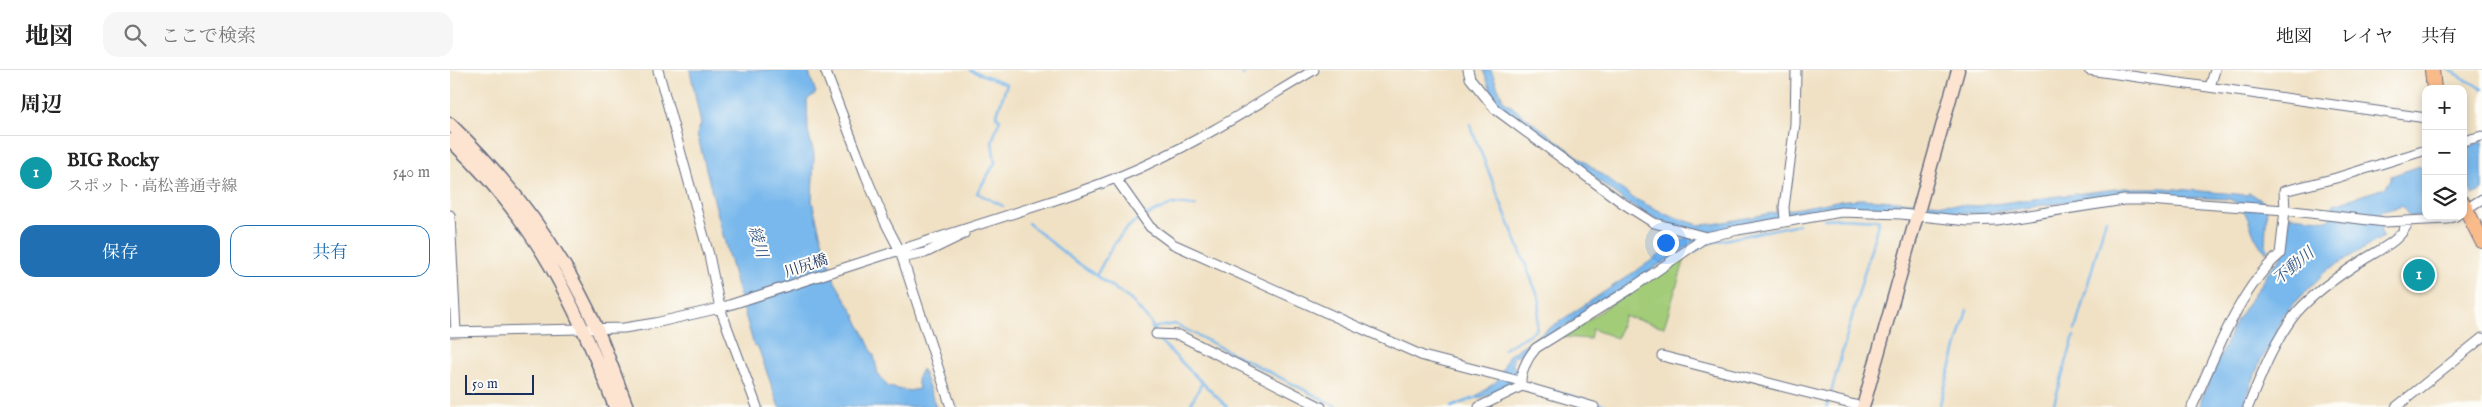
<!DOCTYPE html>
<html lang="ja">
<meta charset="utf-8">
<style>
:root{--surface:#fff;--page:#f6f6f6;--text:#222;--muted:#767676;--line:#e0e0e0;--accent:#1f6fb2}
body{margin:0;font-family:"IM FELL English","Noto Serif JP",serif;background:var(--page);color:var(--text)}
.controls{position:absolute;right:15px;top:15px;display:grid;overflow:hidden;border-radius:10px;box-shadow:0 2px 8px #0003}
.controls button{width:45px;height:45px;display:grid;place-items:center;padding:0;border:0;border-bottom:1px solid var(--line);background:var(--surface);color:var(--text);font:25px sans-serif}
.scale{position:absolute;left:15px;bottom:12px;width:69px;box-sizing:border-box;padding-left:5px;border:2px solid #1b2f5e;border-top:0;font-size:14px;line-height:18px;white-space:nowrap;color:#1b2f5e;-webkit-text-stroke:4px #fdfcf7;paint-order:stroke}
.you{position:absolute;left:1215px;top:172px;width:18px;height:18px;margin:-12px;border:4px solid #fff;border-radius:50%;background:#1a73e8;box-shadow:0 0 0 8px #1a73e833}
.badge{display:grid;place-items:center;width:32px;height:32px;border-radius:50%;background:var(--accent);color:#fff;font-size:16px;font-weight:700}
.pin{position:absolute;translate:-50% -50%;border:2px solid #fff;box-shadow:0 1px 5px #0006}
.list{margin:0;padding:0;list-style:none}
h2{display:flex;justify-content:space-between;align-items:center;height:65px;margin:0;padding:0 20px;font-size:21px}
h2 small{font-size:16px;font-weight:400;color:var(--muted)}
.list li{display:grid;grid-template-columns:32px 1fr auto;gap:15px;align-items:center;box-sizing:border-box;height:75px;padding:0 20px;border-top:1px solid var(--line)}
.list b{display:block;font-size:19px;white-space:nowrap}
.list p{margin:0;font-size:16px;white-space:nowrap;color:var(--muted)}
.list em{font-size:16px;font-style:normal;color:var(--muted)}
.actions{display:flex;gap:10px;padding:15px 20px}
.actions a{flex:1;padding:11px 0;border:1px solid var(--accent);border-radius:15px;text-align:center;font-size:18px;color:var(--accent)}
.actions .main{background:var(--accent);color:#fff}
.icon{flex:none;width:28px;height:28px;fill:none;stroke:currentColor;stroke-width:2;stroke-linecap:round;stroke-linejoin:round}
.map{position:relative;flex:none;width:2032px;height:337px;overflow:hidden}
header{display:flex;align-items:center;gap:30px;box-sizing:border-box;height:70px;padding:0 25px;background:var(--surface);border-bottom:1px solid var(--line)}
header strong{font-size:24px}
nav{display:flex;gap:28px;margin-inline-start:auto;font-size:18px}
.search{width:350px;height:45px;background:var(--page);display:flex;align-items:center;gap:12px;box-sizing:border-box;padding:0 18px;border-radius:15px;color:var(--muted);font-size:19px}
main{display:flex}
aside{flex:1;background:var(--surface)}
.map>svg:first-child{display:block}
.green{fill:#a2cc78;stroke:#5e7e6b}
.water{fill:#78b8ec;stroke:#4a74a5}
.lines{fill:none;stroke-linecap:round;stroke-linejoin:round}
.stream{stroke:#78b8ec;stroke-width:2.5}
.street-casing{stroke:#666d82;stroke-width:11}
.secondary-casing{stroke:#666d82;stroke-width:15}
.primary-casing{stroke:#666d82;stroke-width:16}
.street{stroke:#fff;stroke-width:9}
.secondary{stroke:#fde4d1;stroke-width:12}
.primary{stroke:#fabb8b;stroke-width:14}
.labels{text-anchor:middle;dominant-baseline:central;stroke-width:4;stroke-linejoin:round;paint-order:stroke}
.street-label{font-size:15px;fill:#1b2f5e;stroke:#fdfcf7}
.water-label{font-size:16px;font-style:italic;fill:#375889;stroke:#fdfcf7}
</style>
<header>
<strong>地図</strong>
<div class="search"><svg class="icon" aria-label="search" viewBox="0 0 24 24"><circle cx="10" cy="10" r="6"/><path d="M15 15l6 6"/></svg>ここで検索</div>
<nav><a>地図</a><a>レイヤ</a><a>共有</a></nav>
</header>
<main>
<aside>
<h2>周辺<small></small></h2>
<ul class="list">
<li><span class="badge" style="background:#0f9aa8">1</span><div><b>BIG Rocky</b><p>スポット · 高松善通寺線</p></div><em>540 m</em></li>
</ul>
<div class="actions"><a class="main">保存</a><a>共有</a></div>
</aside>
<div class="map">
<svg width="2032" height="337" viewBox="0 0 2032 337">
<rect width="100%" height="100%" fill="#fdfcf7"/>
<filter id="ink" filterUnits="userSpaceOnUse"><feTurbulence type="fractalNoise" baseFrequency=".02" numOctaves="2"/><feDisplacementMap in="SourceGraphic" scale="10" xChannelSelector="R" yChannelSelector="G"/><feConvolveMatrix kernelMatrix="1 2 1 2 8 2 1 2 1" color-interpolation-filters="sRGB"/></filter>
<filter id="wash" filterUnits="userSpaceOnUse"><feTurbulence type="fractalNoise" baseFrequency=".0096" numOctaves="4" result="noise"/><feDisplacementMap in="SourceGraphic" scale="20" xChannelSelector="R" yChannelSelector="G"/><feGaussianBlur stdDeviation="1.12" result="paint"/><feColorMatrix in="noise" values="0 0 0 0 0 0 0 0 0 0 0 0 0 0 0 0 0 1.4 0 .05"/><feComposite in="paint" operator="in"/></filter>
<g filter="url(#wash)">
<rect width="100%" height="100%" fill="#f0e1c4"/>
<!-- green -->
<path class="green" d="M1233,187L1235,189L1214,257L1174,246L1167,268L1142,259L1140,269L1112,267Z"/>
<!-- water -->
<path class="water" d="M240,0H358L366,23L357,30L358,61L364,84L362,131L370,163L385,212L405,245L424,286L428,304L438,317L458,321L469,319L467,309L472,299L486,337H329L308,277L304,276L278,184L247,64L251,54Z
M1033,0H1041L1053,30L1183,128L1218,145L1249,155L1264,154L1387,131L1411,129L1528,136L1674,118H1714L1798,125L1799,122L1817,134L1815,175L1819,179L1816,182C1797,165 1802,136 1779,129L1673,124L1533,144L1414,137L1386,138L1259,162L1076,282L1063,287V296L1067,301L1060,315L1028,329L1027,326L1048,310L1059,285L1246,161L1208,150L1179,134L1046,33Z
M2032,71V120L2023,125L2016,111L2013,112V79Z
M1970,96L1972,99L1976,98V146H1959L1952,136L1930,142L1933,157L1930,159L1933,167L1877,200L1833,245L1822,273L1810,291L1793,337H1748L1785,253L1820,200L1832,186L1840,146L1880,150L1884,134L1935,118L1941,109V106Z"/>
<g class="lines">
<!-- stream -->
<path class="stream" d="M520,0L557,14L546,47L550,49L542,71L545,93L527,123L553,136
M2000,0L2032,19
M793,5L795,0
M1020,55L1090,231L1086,260L1054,279
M695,146L723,134L746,136
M1374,149L1388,148L1429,150L1377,337
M578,153L618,186L681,230L701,253L706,267L777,337
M1245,182L1255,174L1349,154
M646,206C658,184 668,162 690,148
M702,258L725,254L888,337
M1625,260L1656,149
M1101,320L1161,337
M739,337L752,313
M1001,337L1030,326
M1489,337L1517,240
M1603,337L1624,266"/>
</g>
</g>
<g filter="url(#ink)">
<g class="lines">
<defs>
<path id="street" d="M208,0L259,185L270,238L307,337
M375,0L416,106L435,152L450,181L501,337
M1018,0L1020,8L1045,39L1171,132L1204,153L1256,167
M1639,0L1976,48
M1760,17L1765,0
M2013,71L2032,66
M668,108L669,113L700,157L723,174L973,286L1070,311
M2013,141L2032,129
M0,145L6,262
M1335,152L1334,137L1345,54L1346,0
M452,188L475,183L514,164
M0,262L174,258L205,253L270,238L614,127C643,117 672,107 700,93C757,67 810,32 864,0
M706,264L729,265L871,337
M1212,286L1413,337
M1072,316C1068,305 1078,287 1086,278L1179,220L1256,167L1288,160L1391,142L1451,144L1518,151L1546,150L1674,130H1697L1835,140L1935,152L1997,149L2006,146
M1029,337L1072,316L1144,337
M1742,337C1765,287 1788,220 1830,184L1835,140L1834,121L1886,108L1976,80
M1798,337C1811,305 1825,269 1847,242C1864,223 1888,206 1910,192C1926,181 1951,172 1958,152
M1946,337L2032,268"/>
<path id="secondary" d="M0,54C62,114 113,180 147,259C158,285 167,311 177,337
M0,70C84,149 125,231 165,337
M1413,337L1508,0"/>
<path id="primary" d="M1982,0L1984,19
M2013,133L2032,171"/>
</defs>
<!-- street casing -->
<use href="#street" class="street-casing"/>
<!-- secondary casing -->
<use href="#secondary" class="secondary-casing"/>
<!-- primary casing -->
<use href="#primary" class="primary-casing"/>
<!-- street -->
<use href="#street" class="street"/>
<!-- secondary -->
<use href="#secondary" class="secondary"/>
<!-- primary -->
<use href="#primary" class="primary"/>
</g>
</g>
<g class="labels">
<!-- street labels -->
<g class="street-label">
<text transform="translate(356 196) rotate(-18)">川尻橋</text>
</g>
<!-- water labels -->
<g class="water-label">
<text transform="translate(307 172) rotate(74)">綾川</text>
<text transform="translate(1844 197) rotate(-40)">不動川</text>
</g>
</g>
</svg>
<div class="controls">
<button>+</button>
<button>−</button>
<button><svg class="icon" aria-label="layers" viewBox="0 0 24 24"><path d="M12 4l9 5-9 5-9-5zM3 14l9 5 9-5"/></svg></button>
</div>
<div class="scale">50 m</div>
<div class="you"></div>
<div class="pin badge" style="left:1969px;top:205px;background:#0f9aa8">1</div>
</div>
</main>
